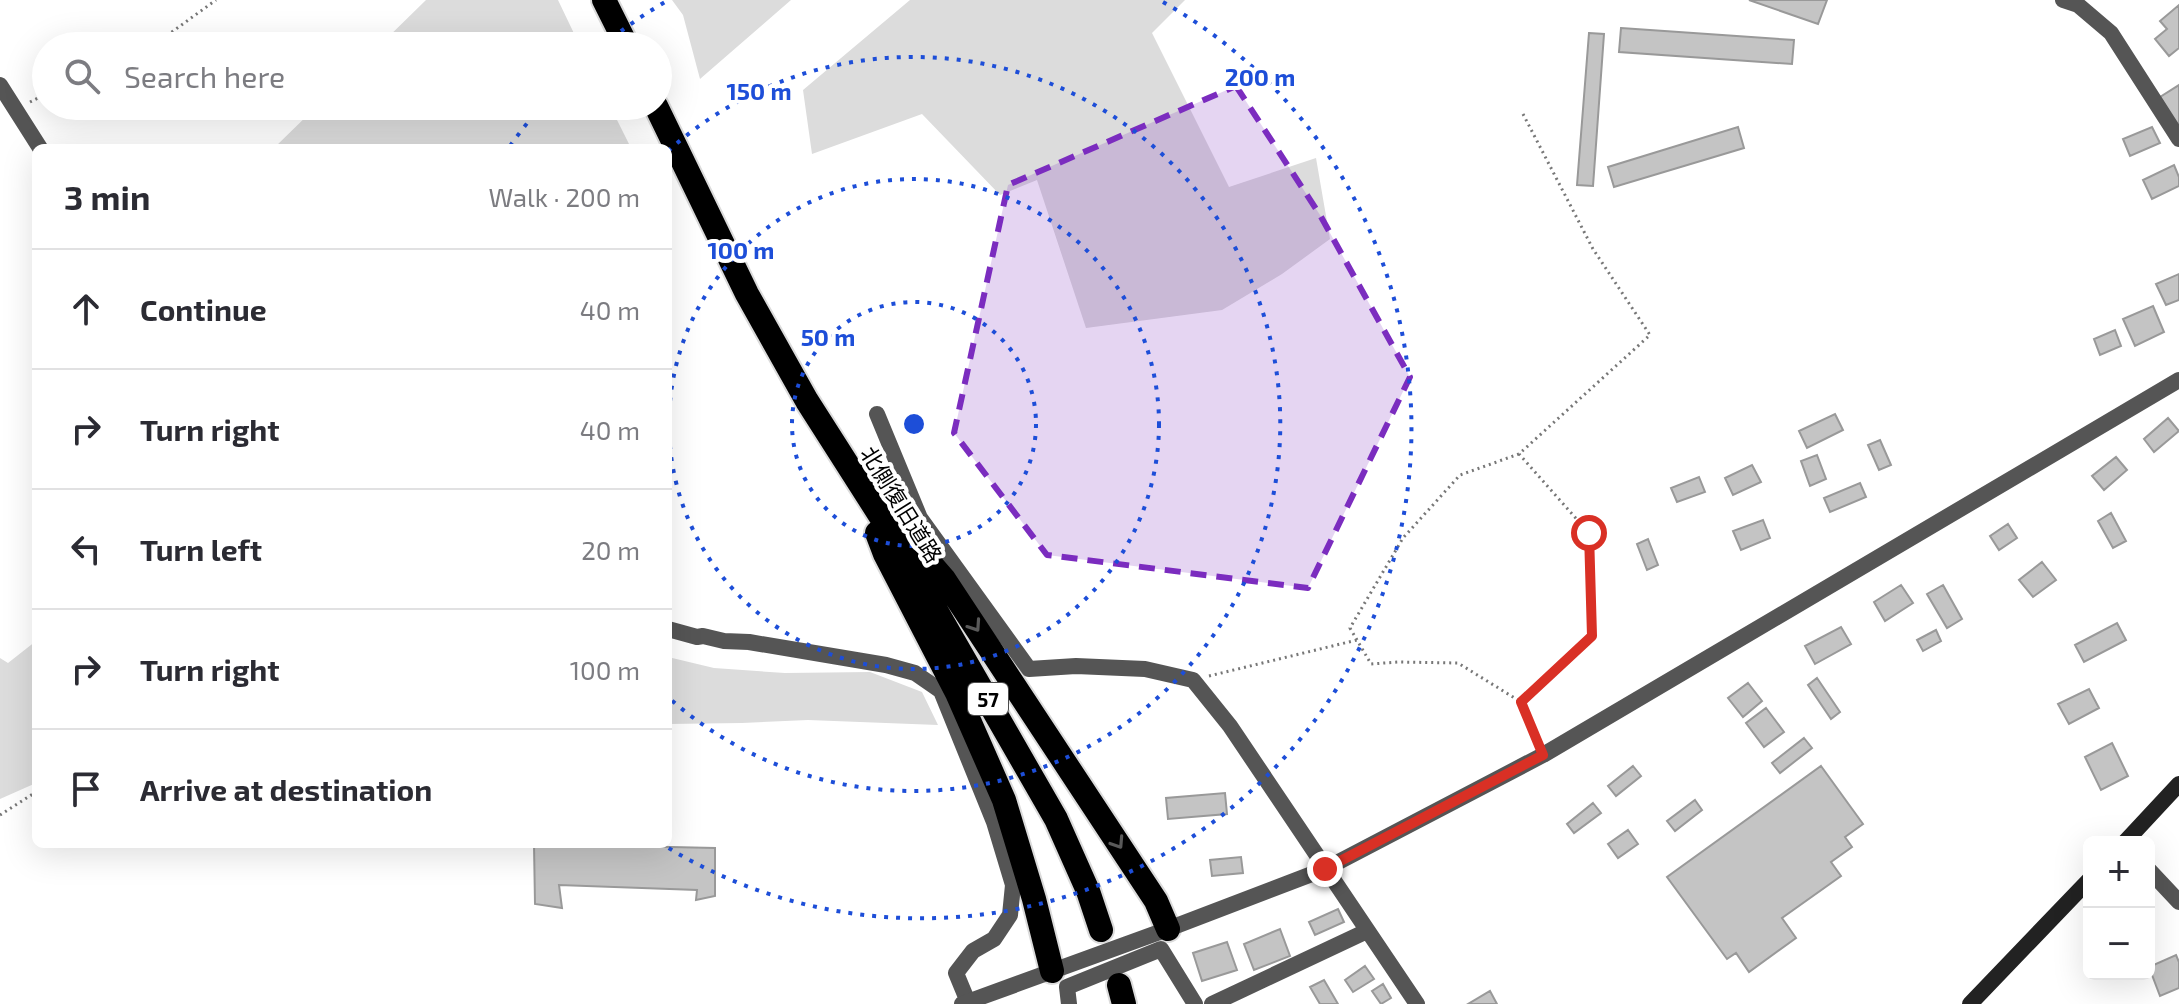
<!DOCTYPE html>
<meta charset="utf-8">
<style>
:root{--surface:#fff;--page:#f2f2f3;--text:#2b2b33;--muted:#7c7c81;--line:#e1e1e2}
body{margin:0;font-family:"Exo 2","Noto Sans JP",sans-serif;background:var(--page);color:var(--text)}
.controls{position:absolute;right:24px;bottom:24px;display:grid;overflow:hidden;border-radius:12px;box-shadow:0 8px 32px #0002}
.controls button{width:72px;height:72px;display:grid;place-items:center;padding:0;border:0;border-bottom:2px solid var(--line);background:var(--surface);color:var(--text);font:40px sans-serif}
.stop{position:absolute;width:24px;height:24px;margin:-18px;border:6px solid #d93025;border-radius:50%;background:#fff}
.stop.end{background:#d93025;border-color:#fff;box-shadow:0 2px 8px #0008}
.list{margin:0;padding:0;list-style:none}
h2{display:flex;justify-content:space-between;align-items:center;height:104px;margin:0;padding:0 32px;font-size:34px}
h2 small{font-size:26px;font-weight:400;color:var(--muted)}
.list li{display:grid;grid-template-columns:52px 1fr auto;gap:24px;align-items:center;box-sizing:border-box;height:120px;padding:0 32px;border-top:2px solid var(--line)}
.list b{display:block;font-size:30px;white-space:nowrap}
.list em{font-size:26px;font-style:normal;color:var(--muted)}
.icon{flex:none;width:44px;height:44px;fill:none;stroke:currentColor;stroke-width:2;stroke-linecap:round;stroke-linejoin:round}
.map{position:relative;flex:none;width:2179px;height:1004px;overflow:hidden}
.search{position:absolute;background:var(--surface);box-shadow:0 8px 32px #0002;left:32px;top:32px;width:640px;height:88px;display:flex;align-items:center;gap:20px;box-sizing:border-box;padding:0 28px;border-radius:44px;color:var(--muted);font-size:30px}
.panel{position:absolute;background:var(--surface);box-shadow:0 8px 32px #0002;left:32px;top:144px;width:640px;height:704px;border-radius:12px}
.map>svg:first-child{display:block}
.green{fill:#dcdcdc}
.building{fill:#c4c4c4;stroke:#999;stroke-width:2}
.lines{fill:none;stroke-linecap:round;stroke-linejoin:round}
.motorway-casing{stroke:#dbdbdb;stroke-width:28}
.path{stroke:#777;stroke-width:3;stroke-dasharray:2 4;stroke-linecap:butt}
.minor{stroke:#555;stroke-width:16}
.tertiary{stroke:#555;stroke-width:16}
.secondary{stroke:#222;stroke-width:16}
.motorway{stroke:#000;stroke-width:24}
.oneway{stroke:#595959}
.route{stroke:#d93025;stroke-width:10}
.marked{fill:#7b2cbf;fill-opacity:0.2;stroke:#7b2cbf;stroke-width:6;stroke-dasharray:16 10;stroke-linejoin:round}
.ring{fill:none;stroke:#1d4ed8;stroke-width:4;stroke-dasharray:4 8}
.labels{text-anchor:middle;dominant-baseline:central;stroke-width:8;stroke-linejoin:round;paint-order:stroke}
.shield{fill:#fff;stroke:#4c4c4c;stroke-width:2}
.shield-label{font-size:20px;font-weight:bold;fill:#000}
.street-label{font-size:22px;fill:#000;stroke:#fff}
.centre{fill:#1d4ed8;stroke:#fff;stroke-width:4}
.ring-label{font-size:24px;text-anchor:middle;font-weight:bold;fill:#1d4ed8;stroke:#fff;stroke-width:8;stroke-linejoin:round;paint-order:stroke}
</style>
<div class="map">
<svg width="2179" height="1004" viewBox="0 0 2179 1004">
<rect width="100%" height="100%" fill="#fff"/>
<!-- green -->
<path class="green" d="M426,0H558L580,46H379Z
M672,0H791L700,79L683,15Z
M910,0H1185L1152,33L1229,187L1316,158L1330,239L1282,274L1222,310L1086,328L1037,180L1000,195L922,114L812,154L803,90Z
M317,106H610L629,144L626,148H274Z
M36,641V783L0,799V658L8,663Z
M668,657L714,668L785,673L870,672L922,692L938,725L808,720L742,723L668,724Z"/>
<!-- building -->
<path class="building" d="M1749,0H1827L1818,24Z
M2179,5V48L2169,56L2155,39L2167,29L2160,21Z
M1621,28L1794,40L1792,64L1619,52Z
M1589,33L1604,34L1593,186L1577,185Z
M2179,85V128L2160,97Z
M1738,127L1744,148L1614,187L1608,167Z
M2152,127L2160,143L2130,156L2123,139Z
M2174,165L2179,177V186L2152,199L2143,180Z
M2179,274V300L2166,305L2156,284Z
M2153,306L2164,332L2135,346L2123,319Z
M2115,330L2121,346L2100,355L2094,339Z
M1835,414L1843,430L1807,448L1799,431Z
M2168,418L2179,431L2154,452L2144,439Z
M1880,440L1891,465L1879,470L1868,445Z
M1817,455L1826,479L1810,486L1801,461Z
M2116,457L2127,470L2104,490L2092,476Z
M1752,465L1761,482L1733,495L1725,478Z
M1699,477L1705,492L1677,502L1671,488Z
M1860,483L1866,497L1830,512L1824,498Z
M2111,513L2126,541L2113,548L2098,521Z
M1763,520L1770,538L1741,550L1733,531Z
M2008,524L2017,538L1999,550L1990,536Z
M1648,539L1658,565L1647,570L1637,544Z
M2042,562L2056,580L2033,597L2019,580Z
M1901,585L1913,603L1885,621L1874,602Z
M1943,585L1962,619L1947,628L1927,594Z
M2117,623L2126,640L2084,662L2075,645Z
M1841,627L1851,644L1815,664L1805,646Z
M1936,630L1941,641L1923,651L1917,640Z
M1817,678L1840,712L1831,719L1808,685Z
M1748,683L1762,701L1743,717L1728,698Z
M2089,689L2099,708L2069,724L2058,704Z
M1766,708L1784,732L1764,747L1746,723Z
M1804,738L1812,748L1780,773L1772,763Z
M2112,743L2128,776L2101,790L2085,757Z
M1633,766L1641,776L1616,796L1608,786Z
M1821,766L1863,824L1845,837L1852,847L1831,862L1841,876L1782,918L1796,938L1749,972L1736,953L1727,959L1667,877Z
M1225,793L1227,814L1168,819L1166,798Z
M1695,800L1702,810L1675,831L1667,821Z
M1593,803L1601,813L1574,833L1567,824Z
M1628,830L1638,844L1618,858L1608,844Z
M534,844L715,848V896L696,900L697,890L559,885L562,908L535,904Z
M1241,857L1243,873L1212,876L1210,860Z
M1338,909L1344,922L1315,935L1309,922Z
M1280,929L1290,956L1254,970L1244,944Z
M1227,942L1237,970L1202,981L1193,953Z
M2176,955L2179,962V988L2160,996L2149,967Z
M1365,966L1374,979L1353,992L1345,980Z
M1324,980L1338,1004H1320L1310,987Z
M1383,984L1391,998L1381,1004L1372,991Z
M1490,991L1497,1004H1468Z"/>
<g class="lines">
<defs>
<path id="motorway" d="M604,0L627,46
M656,106L747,294L807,401L895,539L1056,819L1088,891L1101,930
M877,533L885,554L957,693L1004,800L1034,899L1052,971
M905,534L944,579L1156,901L1168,929
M1119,985L1124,1004"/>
</defs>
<!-- motorway casing -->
<use href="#motorway" class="motorway-casing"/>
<!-- path -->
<path class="path" d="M145,46L169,34L216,0
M30,102L46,94
M1523,114L1593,249L1650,335L1519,454L1589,533L1592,636L1521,702L1536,740
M1519,454L1460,475L1403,538L1350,628L1371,664L1398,662L1458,663L1521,702
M1209,676L1357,640
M0,815L36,792"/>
<!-- minor -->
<path class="minor" d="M2063,0L2078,5L2111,33L2179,139
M0,85L40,148
M877,414L920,518L1029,669L1076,666L1145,669L1193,680L1230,726L1417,1004
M668,629L697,637L703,636L724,641L749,642L886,665L915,673L941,691L994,822L1013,885L1010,915L994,939L973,951L956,973L968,1002
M2149,870L2179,902
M1069,1004L1067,987L1161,949L1195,1004
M1212,1004L1367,931"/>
<!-- tertiary -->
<path class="tertiary" d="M962,1004L1168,929L1325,869L1543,755L2179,380"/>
<!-- secondary -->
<path class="secondary" d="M2125,842L2179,784
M1970,1004L2089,880"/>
<!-- motorway -->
<use href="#motorway" class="motorway"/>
</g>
<!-- one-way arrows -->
<defs><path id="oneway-chevron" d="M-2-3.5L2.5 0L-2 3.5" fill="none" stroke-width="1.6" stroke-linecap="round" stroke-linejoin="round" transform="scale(2)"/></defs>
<g class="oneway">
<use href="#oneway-chevron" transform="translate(975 626) rotate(56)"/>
<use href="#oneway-chevron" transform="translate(1118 843) rotate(57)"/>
</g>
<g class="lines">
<!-- route -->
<path class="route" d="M1325,869L1543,755L1521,702L1592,636L1589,533"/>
</g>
<!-- marked area -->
<path class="marked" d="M1236,86L1320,215L1410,377L1308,588L1047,555L954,433L1008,185Z"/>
<!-- distance rings -->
<g class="ring">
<circle cx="914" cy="424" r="122"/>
<circle cx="914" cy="424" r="245"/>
<path d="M668 151A367 367 0 1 1 668 697"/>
<path d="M510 146A490 490 0 0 1 539 109M602 46A490 490 0 0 1 665 2M1163 2A490 490 0 1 1 662 844"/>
</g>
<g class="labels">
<!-- shield labels -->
<rect class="shield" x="968" y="683" width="40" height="32" rx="6"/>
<g class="shield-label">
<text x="988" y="699">57</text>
</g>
<!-- street labels -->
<g class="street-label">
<text transform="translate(902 504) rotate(58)">北側復旧道路</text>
</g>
</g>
<circle cx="914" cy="424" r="12" class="centre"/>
<g class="ring-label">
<text x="1260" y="86">200 m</text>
<text x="759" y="100">150 m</text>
<text x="741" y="259">100 m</text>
<text x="828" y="346">50 m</text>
</g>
</svg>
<div class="controls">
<button>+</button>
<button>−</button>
</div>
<div class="stop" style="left:1589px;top:533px"></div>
<div class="stop end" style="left:1325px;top:869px"></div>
<div class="search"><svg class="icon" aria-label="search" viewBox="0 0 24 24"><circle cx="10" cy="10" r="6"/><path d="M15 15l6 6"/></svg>Search here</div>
<section class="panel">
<h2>3 min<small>Walk · 200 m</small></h2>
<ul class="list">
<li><svg class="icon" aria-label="ahead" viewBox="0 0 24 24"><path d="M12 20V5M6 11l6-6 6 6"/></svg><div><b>Continue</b></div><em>40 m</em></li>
<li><svg class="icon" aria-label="right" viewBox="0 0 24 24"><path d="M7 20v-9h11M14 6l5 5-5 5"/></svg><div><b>Turn right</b></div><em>40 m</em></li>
<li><svg class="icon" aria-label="left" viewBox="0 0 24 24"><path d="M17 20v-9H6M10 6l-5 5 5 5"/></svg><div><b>Turn left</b></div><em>20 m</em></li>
<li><svg class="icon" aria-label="right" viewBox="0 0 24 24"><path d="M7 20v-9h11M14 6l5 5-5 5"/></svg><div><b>Turn right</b></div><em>100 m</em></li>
<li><svg class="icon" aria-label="arrive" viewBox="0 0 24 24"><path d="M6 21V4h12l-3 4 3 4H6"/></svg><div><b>Arrive at destination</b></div></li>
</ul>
</section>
</div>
